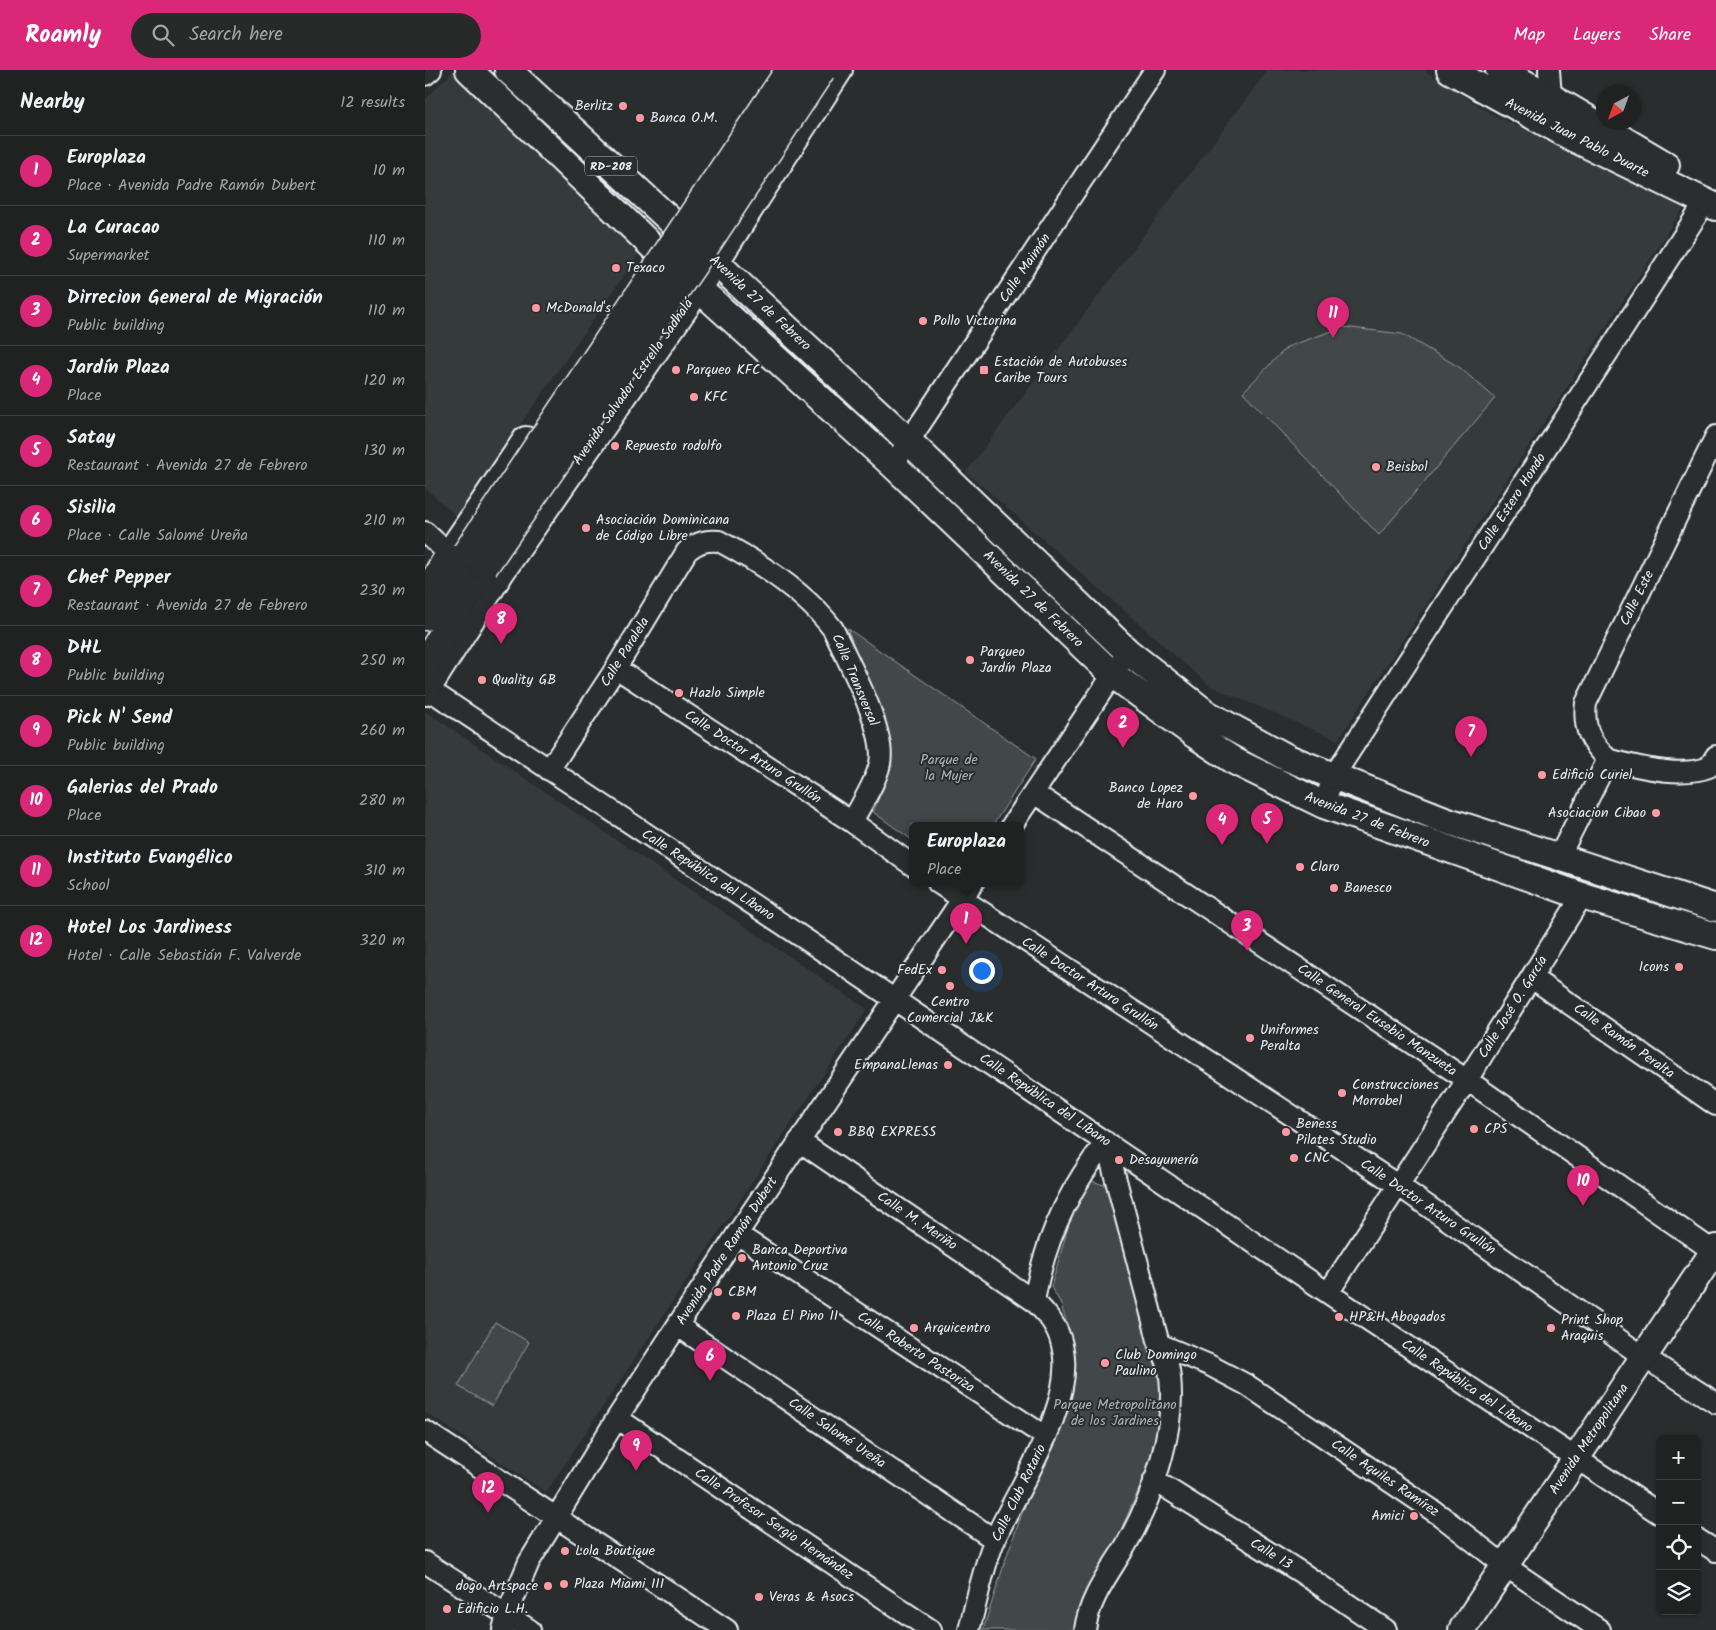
<!DOCTYPE html>
<meta charset="utf-8">
<style>
:root{--surface:#202222;--page:#282a2a;--text:#f1f3f6;--muted:#a2a4a5;--line:#3d3f40;--accent:#db2777}
body{margin:0;font-family:Kalam,sans-serif;background:var(--page);color:var(--text)}
.controls{position:absolute;right:15px;bottom:15px;display:grid;overflow:hidden;border-radius:8px;box-shadow:0 1px 4px #0004}
.controls button{width:45px;height:45px;display:grid;place-items:center;padding:0;border:0;border-bottom:1px solid var(--line);background:var(--surface);color:var(--text);font:25px sans-serif}
.compass{position:absolute;left:1171px;top:15px;width:45px;height:45px;border-radius:50%;background:var(--surface);box-shadow:0 1px 4px #0004;rotate:221deg}
.you{position:absolute;left:556px;top:900px;width:18px;height:18px;margin:-12px;border:4px solid #fff;border-radius:50%;background:#1a73e8;box-shadow:0 0 0 8px #1a73e833}
.badge{display:grid;place-items:center;width:32px;height:32px;border-radius:50%;background:var(--accent);color:#fff;font-size:16px;font-weight:700}
.pin{position:absolute;translate:-50% -41px;filter:drop-shadow(0 1px 2px #0008)}
.pin::after{content:'';position:absolute;top:26px;width:18px;height:15px;background:inherit;clip-path:polygon(0 0,100% 0,50% 100%)}
.popup{position:absolute;left:484px;top:752px;width:115px;height:65px;box-sizing:border-box;display:grid;place-content:center;border-radius:8px;background:var(--surface);filter:drop-shadow(0 1px 4px #0005);font-size:16px;white-space:nowrap;color:var(--muted)}
.popup b{font-size:19px;color:var(--text)}
.popup::after{content:'';position:absolute;left:50%;top:100%;margin-left:-10px;border:10px solid transparent;border-top-color:var(--surface)}
.list{margin:0;padding:0;list-style:none}
h2{display:flex;justify-content:space-between;align-items:center;height:65px;margin:0;padding:0 20px;font-size:21px}
h2 small{font-size:16px;font-weight:400;color:var(--muted)}
.list li{display:grid;grid-template-columns:32px 1fr auto;gap:15px;align-items:center;box-sizing:border-box;height:70px;padding:0 20px;border-top:1px solid var(--line)}
.list b{display:block;font-size:19px;white-space:nowrap}
.list p{margin:0;font-size:16px;white-space:nowrap;color:var(--muted)}
.list em{font-size:16px;font-style:normal;color:var(--muted)}
.icon{flex:none;width:28px;height:28px;fill:none;stroke:currentColor;stroke-width:2;stroke-linecap:round;stroke-linejoin:round}
.map{position:relative;flex:none;width:1291px;height:1560px;overflow:hidden}
header{display:flex;align-items:center;gap:30px;box-sizing:border-box;height:70px;padding:0 25px;background:var(--accent);color:#fff}
header strong{font-size:24px}
nav{display:flex;gap:28px;margin-inline-start:auto;font-size:18px}
.search{width:350px;height:45px;background:var(--page);display:flex;align-items:center;gap:12px;box-sizing:border-box;padding:0 18px;border-radius:28px;color:var(--muted);font-size:19px}
main{display:flex}
aside{flex:1;background:var(--surface)}
.map>svg:first-child{display:block}
.built{fill:#363a3b}
.green{fill:#424648;stroke:#959ca0}
.lines{fill:none;stroke-linecap:round;stroke-linejoin:round}
.minor-casing{stroke:#e8f1f8;stroke-width:24}
.major-casing{stroke:#e8f1f8;stroke-width:30}
.highway-casing{stroke:#e8f1f8;stroke-width:31}
.minor{stroke:#2a2d2e;stroke-width:20}
.major{stroke:#2a2d2e;stroke-width:26}
.highway{stroke:#2a2d2e;stroke-width:28}
.highway-bridge-casing{stroke:#e8f1f8;stroke-width:31;stroke-linecap:butt}
.highway-bridge{stroke:#2a2d2e;stroke-width:28}
.poi-dot{fill:#ff9aa2;stroke:#2a2d2e;stroke-width:2}
.labels{text-anchor:middle;dominant-baseline:central;stroke-width:4;stroke-linejoin:round;paint-order:stroke}
.shield{fill:#2a2d2e;stroke:#afb6bb;stroke-width:1}
.shield-label{font-size:12px;font-weight:bold;fill:#e8f1f8}
.poi-label{font-size:14px;fill:#e8f1f8;stroke:#2a2d2e;text-anchor:start}
.street-label{font-size:14px;fill:#e8f1f8;stroke:#2a2d2e}
.park-label{font-size:14px;fill:#aeb5ba;stroke:#2a2d2e}
</style>
<header>
<strong>Roamly</strong>
<div class="search"><svg class="icon" aria-label="search" viewBox="0 0 24 24"><circle cx="10" cy="10" r="6"/><path d="M15 15l6 6"/></svg>Search here</div>
<nav><a>Map</a><a>Layers</a><a>Share</a></nav>
</header>
<main>
<aside>
<h2>Nearby<small>12 results</small></h2>
<ul class="list">
<li><span class="badge">1</span><div><b>Europlaza</b><p>Place · Avenida Padre Ramón Dubert</p></div><em>10 m</em></li>
<li><span class="badge">2</span><div><b>La Curacao</b><p>Supermarket</p></div><em>110 m</em></li>
<li><span class="badge">3</span><div><b>Dirrecion General de Migración</b><p>Public building</p></div><em>110 m</em></li>
<li><span class="badge">4</span><div><b>Jardín Plaza</b><p>Place</p></div><em>120 m</em></li>
<li><span class="badge">5</span><div><b>Satay</b><p>Restaurant · Avenida 27 de Febrero</p></div><em>130 m</em></li>
<li><span class="badge">6</span><div><b>Sisilia</b><p>Place · Calle Salomé Ureña</p></div><em>210 m</em></li>
<li><span class="badge">7</span><div><b>Chef Pepper</b><p>Restaurant · Avenida 27 de Febrero</p></div><em>230 m</em></li>
<li><span class="badge">8</span><div><b>DHL</b><p>Public building</p></div><em>250 m</em></li>
<li><span class="badge">9</span><div><b>Pick N' Send</b><p>Public building</p></div><em>260 m</em></li>
<li><span class="badge">10</span><div><b>Galerias del Prado</b><p>Place</p></div><em>280 m</em></li>
<li><span class="badge">11</span><div><b>Instituto Evangélico</b><p>School</p></div><em>310 m</em></li>
<li><span class="badge">12</span><div><b>Hotel Los Jardiness</b><p>Hotel · Calle Sebastián F. Valverde</p></div><em>320 m</em></li>
</ul>
</aside>
<div class="map">
<svg width="1291" height="1560" viewBox="0 0 1291 1560">
<rect width="100%" height="100%" fill="#2a2d2e"/>
<filter id="ink" filterUnits="userSpaceOnUse"><feTurbulence type="fractalNoise" baseFrequency=".02" numOctaves="2"/><feDisplacementMap in="SourceGraphic" scale="10" xChannelSelector="R" yChannelSelector="G"/><feConvolveMatrix kernelMatrix="1 2 1 2 8 2 1 2 1" color-interpolation-filters="sRGB"/></filter>
<g filter="url(#ink)">
<!-- built -->
<path class="built" d="M29,0H38L213,185L32,446L0,418V30Z
M843,0H998L1068,45L1261,134L913,670L785,616L541,402Z
M0,641L442,939L121,1422L0,1342Z"/>
<!-- green -->
<path class="green" d="M918,257L977,264L1034,297L1070,328L954,465L818,322L862,277Z
M422,558L611,689L568,755H487V770L448,742L467,696L463,661Z
M667,1111L682,1116L720,1261L746,1347L669,1520L660,1560H558L582,1485L642,1320L647,1269L635,1232L626,1217L656,1112Z
M70,1252L104,1272L67,1336L33,1316Z"/>
<g class="lines">
<defs>
<path id="minor" d="M0,5L6,0
M1122,36L1126,27L1124,0
M468,395L730,0
M0,462L24,484
M191,598L427,752L487,795
M3,619L386,873L903,1223L1235,1444
M1183,689C1165,672 1158,658 1161,633L1291,366
M124,700L191,598L262,481C273,472 280,470 294,471C335,493 380,522 408,559C422,590 462,661 455,693C451,713 436,734 427,752
M609,723L1042,1010L1291,1183
M899,735L908,707L1281,131
M587,755L703,582
M1134,787L1183,689C1211,697 1257,708 1284,697L1291,686
M513,813L974,1116L1219,1287L1291,1333
M1107,908L1291,1035
M374,1071L609,1231C622,1244 633,1256 637,1275C652,1333 593,1417 570,1469C558,1497 552,1530 544,1560
M312,1164L621,1367
M903,1223L1042,1010L1157,826
M609,1231C619,1172 644,1118 681,1072
M253,1256L570,1470
M734,1274L784,1295L822,1315L1016,1446L1079,1495L1175,1560
M192,1348L506,1560
M0,1361L302,1560
M729,1410L880,1505L961,1560
M1272,1469L1291,1481
M0,1492L105,1560
M78,1560L82,1544L104,1492L192,1348L312,1164L548,813
M660,1560C664,1528 685,1502 701,1475C728,1428 755,1350 743,1295C741,1288 737,1281 734,1274L681,1072"/>
<path id="major" d="M44,0L230,179L468,395L687,604L770,665L811,692L899,735L1157,826L1291,866
M83,0L474,362L703,582L782,644L863,688L1020,750L1291,838
M1025,0L1150,69L1291,137
M1074,0L1126,27L1241,95
M2,522L24,484L101,370
M0,622L76,502L273,219L414,0
M1037,1560L1291,1178"/>
<path id="highway" d="M0,546L41,484
M0,595L59,496"/>
</defs>
<!-- minor casing -->
<use href="#minor" class="minor-casing"/>
<!-- major casing -->
<use href="#major" class="major-casing"/>
<!-- highway casing -->
<use href="#highway" class="highway-casing"/>
<!-- minor -->
<use href="#minor" class="minor"/>
<!-- major -->
<use href="#major" class="major"/>
<!-- highway -->
<use href="#highway" class="highway"/>
<defs>
<path id="highway-bridge" d="M41,484L365,0
M59,496L267,196L396,0"/>
</defs>
<!-- highway-bridge casing -->
<use href="#highway-bridge" class="highway-bridge-casing"/>
<!-- highway-bridge -->
<use href="#highway-bridge" class="highway-bridge"/>
</g>
</g>
<!-- markers -->
<g class="poi-dot">
<circle cx="198" cy="36" r="5"/>
<circle cx="215" cy="48" r="5"/>
<circle cx="191" cy="198" r="5"/>
<circle cx="111" cy="238" r="5"/>
<circle cx="498" cy="251" r="5"/>
<circle cx="251" cy="300" r="5"/>
<rect x="554" y="295" width="10" height="10" rx="2.5"/>
<circle cx="269" cy="327" r="5"/>
<circle cx="190" cy="376" r="5"/>
<circle cx="951" cy="397" r="5"/>
<circle cx="161" cy="458" r="5"/>
<circle cx="545" cy="590" r="5"/>
<circle cx="57" cy="610" r="5"/>
<circle cx="254" cy="623" r="5"/>
<circle cx="1117" cy="705" r="5"/>
<circle cx="768" cy="726" r="5"/>
<circle cx="1231" cy="743" r="5"/>
<circle cx="875" cy="797" r="5"/>
<circle cx="909" cy="818" r="5"/>
<circle cx="1254" cy="897" r="5"/>
<circle cx="517" cy="900" r="5"/>
<circle cx="525" cy="916" r="5"/>
<circle cx="825" cy="968" r="5"/>
<circle cx="523" cy="995" r="5"/>
<circle cx="917" cy="1023" r="5"/>
<circle cx="1049" cy="1059" r="5"/>
<circle cx="413" cy="1062" r="5"/>
<circle cx="861" cy="1062" r="5"/>
<circle cx="869" cy="1088" r="5"/>
<circle cx="694" cy="1090" r="5"/>
<circle cx="317" cy="1188" r="5"/>
<circle cx="293" cy="1222" r="5"/>
<circle cx="311" cy="1246" r="5"/>
<circle cx="914" cy="1247" r="5"/>
<circle cx="489" cy="1258" r="5"/>
<circle cx="1126" cy="1258" r="5"/>
<circle cx="680" cy="1293" r="5"/>
<circle cx="989" cy="1446" r="5"/>
<circle cx="140" cy="1481" r="5"/>
<circle cx="139" cy="1514" r="5"/>
<circle cx="123" cy="1516" r="5"/>
<circle cx="334" cy="1527" r="5"/>
<circle cx="22" cy="1539" r="5"/>
</g>
<g class="labels">
<!-- shield labels -->
<rect class="shield" x="160" y="86.5" width="52" height="19" rx="4"/>
<g class="shield-label">
<text x="186" y="96">RD-208</text>
</g>
<!-- poi labels -->
<g class="poi-label">
<text x="188" y="36" text-anchor="end">Berlitz</text>
<text x="225" y="48">Banca O.M.</text>
<text x="201" y="198">Texaco</text>
<text x="121" y="238">McDonald's</text>
<text x="508" y="251">Pollo Victorina</text>
<text x="569" y="292">Estación de Autobuses<tspan x="569" dy="16">Caribe Tours</tspan></text>
<text x="261" y="300">Parqueo KFC</text>
<text x="279" y="327">KFC</text>
<text x="200" y="376">Repuesto rodolfo</text>
<text x="961" y="397">Beisbol</text>
<text x="171" y="450">Asociación Dominicana<tspan x="171" dy="16">de Código Libre</tspan></text>
<text x="555" y="582">Parqueo<tspan x="555" dy="16">Jardín Plaza</tspan></text>
<text x="67" y="610">Quality GB</text>
<text x="264" y="623">Hazlo Simple</text>
<text x="1127" y="705">Edificio Curiel</text>
<text x="758" y="718" text-anchor="end">Banco Lopez<tspan x="758" dy="16">de Haro</tspan></text>
<text x="1221" y="743" text-anchor="end">Asociacion Cibao</text>
<text x="885" y="797">Claro</text>
<text x="919" y="818">Banesco</text>
<text x="1244" y="897" text-anchor="end">Icons</text>
<text x="507" y="900" text-anchor="end">FedEx</text>
<text x="525" y="932" text-anchor="middle">Centro<tspan x="525" dy="16">Comercial J&amp;K</tspan></text>
<text x="835" y="960">Uniformes<tspan x="835" dy="16">Peralta</tspan></text>
<text x="513" y="995" text-anchor="end">EmpanaLlenas</text>
<text x="927" y="1015">Construcciones<tspan x="927" dy="16">Morrobel</tspan></text>
<text x="871" y="1054">Beness<tspan x="871" dy="16">Pilates Studio</tspan></text>
<text x="1059" y="1059">CPS</text>
<text x="423" y="1062">BBQ EXPRESS</text>
<text x="879" y="1088">CNC</text>
<text x="704" y="1090">Desayunería</text>
<text x="327" y="1180">Banca Deportiva<tspan x="327" dy="16">Antonio Cruz</tspan></text>
<text x="303" y="1222">CBM</text>
<text x="321" y="1246">Plaza El Pino II</text>
<text x="924" y="1247">HP&amp;H Abogados</text>
<text x="1136" y="1250">Print Shop<tspan x="1136" dy="16">Araquis</tspan></text>
<text x="499" y="1258">Arquicentro</text>
<text x="690" y="1285">Club Domingo<tspan x="690" dy="16">Paulino</tspan></text>
<text x="979" y="1446" text-anchor="end">Amici</text>
<text x="150" y="1481">Lola Boutique</text>
<text x="149" y="1514">Plaza Miami III</text>
<text x="113" y="1516" text-anchor="end">dogo Artspace</text>
<text x="344" y="1527">Veras &amp; Asocs</text>
<text x="32" y="1539">Edificio L.H.</text>
</g>
<!-- street labels -->
<g class="street-label">
<text transform="translate(1152 68) rotate(27)">Avenida Juan Pablo Duarte</text>
<text transform="translate(600 198) rotate(-56)">Calle Maimón</text>
<text transform="translate(335 233) rotate(43)">Avenida 27 de Febrero</text>
<text transform="translate(208 312) rotate(-55)">Avenida Salvador Estrella Sadhalá</text>
<text transform="translate(1087 432) rotate(-57)">Calle Estero Hondo</text>
<text transform="translate(1212 528) rotate(-64)">Calle Este</text>
<text transform="translate(608 529) rotate(44)">Avenida 27 de Febrero</text>
<text transform="translate(200 582) rotate(-58)">Calle Paralela</text>
<text transform="translate(430 610) rotate(67)">Calle Transversal</text>
<text transform="translate(328 687) rotate(33)">Calle Doctor Arturo Grullón</text>
<text transform="translate(942 750) rotate(21)">Avenida 27 de Febrero</text>
<text transform="translate(283 805) rotate(33)">Calle República del Líbano</text>
<text transform="translate(665 914) rotate(33)">Calle Doctor Arturo Grullón</text>
<text transform="translate(1088 937) rotate(-58)">Calle José O. García</text>
<text transform="translate(952 950) rotate(34)">Calle General Eusebio Manzueta</text>
<text transform="translate(1199 971) rotate(35)">Calle Ramón Peralta</text>
<text transform="translate(620 1030) rotate(34)">Calle República del Líbano</text>
<text transform="translate(1003 1137) rotate(34)">Calle Doctor Arturo Grullón</text>
<text transform="translate(492 1151) rotate(34)">Calle M. Meriño</text>
<text transform="translate(302 1181) rotate(-57)">Avenida Padre Ramón Dubert</text>
<text transform="translate(491 1282) rotate(33)">Calle Roberto Pastoriza</text>
<text transform="translate(1042 1316) rotate(34)">Calle República del Líbano</text>
<text transform="translate(412 1363) rotate(34)">Calle Salomé Ureña</text>
<text transform="translate(1164 1369) rotate(-56)">Avenida Metropolitana</text>
<text transform="translate(960 1408) rotate(34)">Calle Aquiles Ramírez</text>
<text transform="translate(594 1423) rotate(-64)">Calle Club Rotario</text>
<text transform="translate(349 1454) rotate(34)">Calle Profesor Sergio Hernández</text>
<text transform="translate(846 1484) rotate(32)">Calle 13</text>
</g>
<!-- park labels -->
<g class="park-label">
<text x="524" y="690">Parque de<tspan x="524" dy="16">la Mujer</tspan></text>
<text x="690" y="1335">Parque Metropolitano<tspan x="690" dy="16">de los Jardines</tspan></text>
</g>
</g>
</svg>
<div class="controls">
<button>+</button>
<button>−</button>
<button><svg class="icon" aria-label="locate" viewBox="0 0 24 24"><circle cx="12" cy="12" r="6"/><path d="M12 2v4M12 18v4M2 12h4M18 12h4"/></svg></button>
<button><svg class="icon" aria-label="layers" viewBox="0 0 24 24"><path d="M12 4l9 5-9 5-9-5zM3 14l9 5 9-5"/></svg></button>
</div>
<svg class="compass" viewBox="-18 -18 36 36"><path d="M0-13l5 13h-10z" fill="#e53935"/><path d="M0 13l5-13h-10z" fill="#a2a4a5"/></svg>
<div class="you"></div>
<div class="pin badge" style="left:541px;top:874px">1</div>
<div class="popup"><b>Europlaza</b>Place</div>
<div class="pin badge" style="left:698px;top:678px">2</div>
<div class="pin badge" style="left:822px;top:881px">3</div>
<div class="pin badge" style="left:797px;top:775px">4</div>
<div class="pin badge" style="left:842px;top:774px">5</div>
<div class="pin badge" style="left:285px;top:1311px">6</div>
<div class="pin badge" style="left:1046px;top:687px">7</div>
<div class="pin badge" style="left:76px;top:574px">8</div>
<div class="pin badge" style="left:211px;top:1401px">9</div>
<div class="pin badge" style="left:1158px;top:1136px">10</div>
<div class="pin badge" style="left:908px;top:268px">11</div>
<div class="pin badge" style="left:63px;top:1443px">12</div>
</div>
</main>
